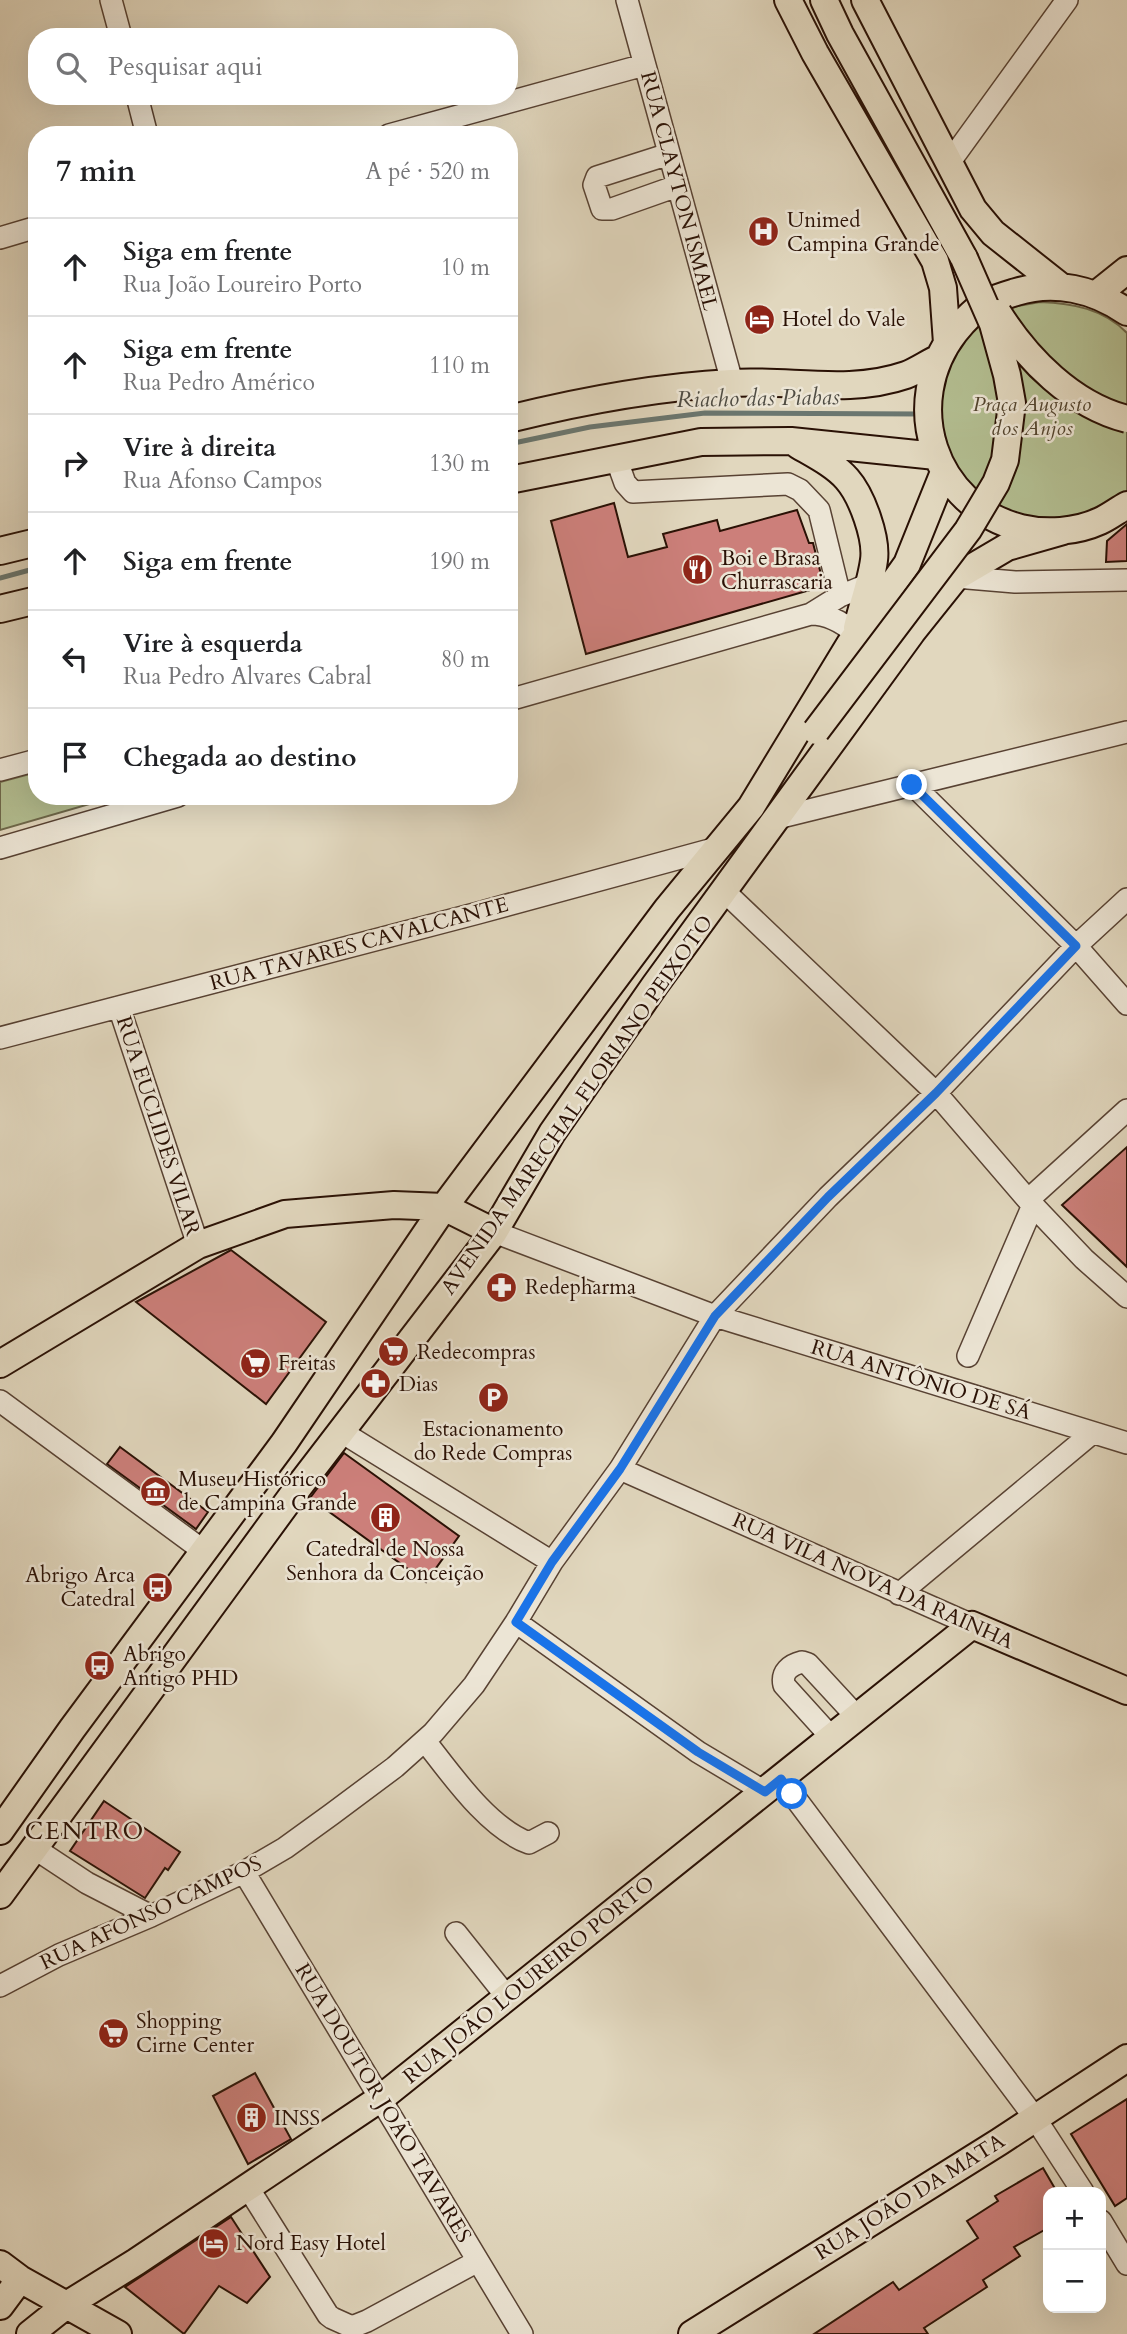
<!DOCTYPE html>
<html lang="pt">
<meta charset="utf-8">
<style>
:root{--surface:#fff;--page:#f6f6f6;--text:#202124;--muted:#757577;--line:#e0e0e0}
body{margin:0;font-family:Cardo,serif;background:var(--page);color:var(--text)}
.controls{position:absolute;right:21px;bottom:21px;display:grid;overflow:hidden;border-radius:14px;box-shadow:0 7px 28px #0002}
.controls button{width:63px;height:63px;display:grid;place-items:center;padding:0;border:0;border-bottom:2px solid var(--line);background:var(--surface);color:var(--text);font:35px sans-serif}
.stop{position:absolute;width:21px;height:21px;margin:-16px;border:5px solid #1a73e8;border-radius:50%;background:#fff}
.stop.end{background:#1a73e8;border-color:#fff;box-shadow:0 2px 7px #0008}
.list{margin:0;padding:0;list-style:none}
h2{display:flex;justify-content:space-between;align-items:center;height:91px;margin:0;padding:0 28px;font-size:30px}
h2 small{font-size:23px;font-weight:400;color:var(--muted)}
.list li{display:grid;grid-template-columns:46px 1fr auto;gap:21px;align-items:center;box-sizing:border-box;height:98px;padding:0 28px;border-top:2px solid var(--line)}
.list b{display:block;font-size:26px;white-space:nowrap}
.list p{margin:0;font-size:23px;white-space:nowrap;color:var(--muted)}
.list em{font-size:23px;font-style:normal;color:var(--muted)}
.icon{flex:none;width:38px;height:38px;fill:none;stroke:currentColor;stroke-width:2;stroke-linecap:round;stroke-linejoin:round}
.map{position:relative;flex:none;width:1127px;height:2334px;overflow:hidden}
.search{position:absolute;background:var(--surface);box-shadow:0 7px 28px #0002;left:28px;top:28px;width:490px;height:77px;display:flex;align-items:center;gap:18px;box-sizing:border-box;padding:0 24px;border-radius:28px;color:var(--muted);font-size:26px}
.panel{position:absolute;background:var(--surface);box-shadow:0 7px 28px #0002;left:28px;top:126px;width:490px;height:679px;border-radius:28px}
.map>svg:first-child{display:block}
.green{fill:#b3be91;stroke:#6e684b;stroke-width:2}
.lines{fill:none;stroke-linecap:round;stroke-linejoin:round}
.stream{stroke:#6a766f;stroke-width:5}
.building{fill:#cc7f7a;stroke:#2a1105;stroke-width:2}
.minor-casing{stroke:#584233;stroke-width:24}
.major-casing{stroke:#2a1105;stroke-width:30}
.minor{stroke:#ece5d5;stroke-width:21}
.major{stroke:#e1d7be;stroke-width:26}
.major-bridge-casing{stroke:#2a1105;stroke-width:30;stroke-linecap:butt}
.major-bridge{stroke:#e1d7be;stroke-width:26}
.route{stroke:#1a73e8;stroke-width:9}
.labels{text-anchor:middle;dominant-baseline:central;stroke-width:5;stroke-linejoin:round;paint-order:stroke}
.street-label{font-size:21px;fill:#2a1105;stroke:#ece5d5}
.poi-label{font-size:21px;fill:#2a1105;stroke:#ece5d5;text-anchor:start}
.park-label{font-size:21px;font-style:italic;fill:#53452f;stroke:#ece5d5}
.water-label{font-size:23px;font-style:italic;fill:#4f4c43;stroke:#ece5d5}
.quarter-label{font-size:24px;letter-spacing:2px;fill:#2a1105;stroke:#ece5d5}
</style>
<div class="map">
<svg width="1127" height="2334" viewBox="0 0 1127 2334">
<rect width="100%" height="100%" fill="#e1d7be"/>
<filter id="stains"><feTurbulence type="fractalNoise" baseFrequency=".00286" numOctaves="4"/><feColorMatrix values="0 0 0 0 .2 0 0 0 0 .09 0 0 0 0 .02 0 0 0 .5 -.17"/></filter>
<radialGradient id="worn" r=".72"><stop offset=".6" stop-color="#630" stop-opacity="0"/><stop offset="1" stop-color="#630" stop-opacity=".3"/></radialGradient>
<!-- green -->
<path class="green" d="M1040,302C1072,303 1104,309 1127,333V492L1089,517L1013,519L954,472L937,405L950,362L962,343L978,327L997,314L1018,306Z
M37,772V796H117L0,830V782Z"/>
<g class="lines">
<!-- stream -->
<path class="stream" d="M509,444L590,427L705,413L920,414
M0,578L37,568"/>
</g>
<!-- building -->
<path class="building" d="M614,503L628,557L667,547L663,534L717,520L720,531L797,510L809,543H813L824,586L586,654L551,521Z
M1127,524V561L1106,562L1107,541Z
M1127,1147V1267L1062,1205Z
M231,1250L326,1322L266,1404L136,1302Z
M120,1447L208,1512L196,1529L107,1464Z
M344,1453L459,1536L426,1582L310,1498Z
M104,1801L180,1852L168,1870L165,1868L145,1898L70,1851Z
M255,2073L291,2139L248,2164L213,2096Z
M1127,2099V2198L1115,2206L1071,2134Z
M1043,2168L1057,2192H1048V2228L1014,2247L1020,2256L983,2280L987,2287L924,2328L928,2334H814L893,2282L899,2290L978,2238L967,2221L998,2201L995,2196Z
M231,2217L270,2277L247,2303L219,2286L184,2334L125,2287Z"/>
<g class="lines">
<defs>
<path id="minor" d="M111,0L121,37
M627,0L732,382
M137,96L147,135
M389,135L644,65
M669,154L597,177L594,185L602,209H612L677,186
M949,163L1067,0
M0,238L37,227
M616,458L625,483L633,492L788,484L800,490L819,510L840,596
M956,577L1015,582L1127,580
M811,614C828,614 842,622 855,633
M509,700L811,614L840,596L867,585
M0,770L37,760
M913,785L1076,946L1127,1004
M777,818L1127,732
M0,848L178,796
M725,892L936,1093L1028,1200L1084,1259L1127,1297
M119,1007L198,1245
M0,1038L478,913L717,848
M1028,1200L1127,1110
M494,1232L715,1316L1127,1443
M968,1356L1033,1205
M0,1401L205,1552
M340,1431L552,1562
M620,1469L972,1625
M899,1594L1091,1434
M516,1622L698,1752L765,1792
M832,1738L784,1685C781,1672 790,1665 802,1662L808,1664L857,1717
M425,1741C451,1774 488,1828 529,1843L548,1833
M781,1779L1035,2118L1083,2192
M34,1848L87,1883L151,1916
M244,1872L522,2334
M456,1933L507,1997
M0,1986L59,1955L151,1916L244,1872L285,1848L332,1814L395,1767L433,1733L474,1685L516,1622L552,1562L620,1469L715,1316L828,1197L936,1093L1076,946L1127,899
M247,2186L328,2315L332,2318L352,2327L367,2321L478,2261
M1101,2221L1127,2264"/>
<path id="major" d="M788,0L815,53L935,261L943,288L947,343
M824,0L840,34L964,258
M865,0L973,209L993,233L1060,286
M1097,294L1127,270
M1127,312C1094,289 1054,280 1016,292C1006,295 995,298 986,303C975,309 963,322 955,332C900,403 933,506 1021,528C1046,534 1076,532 1100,521C1109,517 1118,510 1127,505
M509,419C581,401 656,387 731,383C789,379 848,395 906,375C917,371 928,363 939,358
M798,445C815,455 835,465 847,479C862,496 877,538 874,560C871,583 862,606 857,628
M509,480L701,442L791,441L936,456
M0,551L37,542
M0,609L37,600
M0,1364L198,1245L285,1214L394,1205L444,1207L494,1232
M0,1831L72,1729L284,1443L444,1207L667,909L751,807L850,644L907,564L944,472
M0,1895L300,1485L494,1232L552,1133L655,985L912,632L956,577L1007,547L1063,531
M0,2264L20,2279L118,2334
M0,2306L20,2279
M30,2334L65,2306L136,2262L381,2098L972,1625L1127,1691
M692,2334L999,2142L1127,2058"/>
</defs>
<!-- minor casing -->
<use href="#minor" class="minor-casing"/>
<!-- major casing -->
<use href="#major" class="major-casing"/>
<!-- minor -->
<use href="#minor" class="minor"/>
<!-- major -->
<use href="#major" class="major"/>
<defs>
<path id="major-bridge" d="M998,313C1027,359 1072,405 1127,419
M816,731L968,530L996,483L1005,460L1012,403L1007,375L993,324L964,258"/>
</defs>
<!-- major-bridge casing -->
<use href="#major-bridge" class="major-bridge-casing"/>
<!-- major-bridge -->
<use href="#major-bridge" class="major-bridge"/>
</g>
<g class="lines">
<!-- route -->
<path class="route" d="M792,1794L781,1779L765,1792L698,1752L516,1622L552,1562L620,1469L715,1316L828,1197L936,1093L1076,946L912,785"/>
</g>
<!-- icons -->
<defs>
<symbol id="hospital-disc" viewBox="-11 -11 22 22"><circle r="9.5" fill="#8f2418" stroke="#ece5d5"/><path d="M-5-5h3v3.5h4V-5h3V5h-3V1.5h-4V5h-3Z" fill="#fff"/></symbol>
<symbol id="hotel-disc" viewBox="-11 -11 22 22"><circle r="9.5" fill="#8f2418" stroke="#ece5d5"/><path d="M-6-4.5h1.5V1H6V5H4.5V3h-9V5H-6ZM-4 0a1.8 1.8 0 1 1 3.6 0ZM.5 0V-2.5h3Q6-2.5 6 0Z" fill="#fff"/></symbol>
<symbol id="restaurant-disc" viewBox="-11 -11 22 22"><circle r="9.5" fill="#8f2418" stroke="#ece5d5"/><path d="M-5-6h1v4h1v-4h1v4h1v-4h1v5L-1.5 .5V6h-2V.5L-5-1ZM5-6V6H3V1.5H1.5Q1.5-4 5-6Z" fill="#fff"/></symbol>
<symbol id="pharmacy-disc" viewBox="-11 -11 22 22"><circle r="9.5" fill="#8f2418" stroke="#ece5d5"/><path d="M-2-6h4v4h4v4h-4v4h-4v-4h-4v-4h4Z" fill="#fff"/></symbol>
<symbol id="supermarket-disc" viewBox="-11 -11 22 22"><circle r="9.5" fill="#8f2418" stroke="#ece5d5"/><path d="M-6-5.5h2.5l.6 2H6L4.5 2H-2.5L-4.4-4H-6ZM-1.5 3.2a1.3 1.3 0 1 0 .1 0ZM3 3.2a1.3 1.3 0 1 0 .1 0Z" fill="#fff"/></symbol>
<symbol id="parking-disc" viewBox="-11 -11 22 22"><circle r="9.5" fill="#8f2418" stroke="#ece5d5"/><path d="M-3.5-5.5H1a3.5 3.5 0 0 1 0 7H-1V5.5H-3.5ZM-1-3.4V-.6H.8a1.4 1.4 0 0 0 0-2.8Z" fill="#fff"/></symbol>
<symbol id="museum-disc" viewBox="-11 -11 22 22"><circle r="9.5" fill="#8f2418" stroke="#ece5d5"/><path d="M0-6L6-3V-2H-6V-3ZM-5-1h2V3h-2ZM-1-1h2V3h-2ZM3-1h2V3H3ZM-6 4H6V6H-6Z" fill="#fff"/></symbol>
<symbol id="building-disc" viewBox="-11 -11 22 22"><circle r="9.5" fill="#8f2418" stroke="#ece5d5"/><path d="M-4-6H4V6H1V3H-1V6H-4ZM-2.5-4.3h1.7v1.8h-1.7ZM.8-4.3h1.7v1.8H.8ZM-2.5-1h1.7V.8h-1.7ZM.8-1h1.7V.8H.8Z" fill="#fff"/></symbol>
<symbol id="bus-disc" viewBox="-11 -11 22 22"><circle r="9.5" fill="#8f2418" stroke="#ece5d5"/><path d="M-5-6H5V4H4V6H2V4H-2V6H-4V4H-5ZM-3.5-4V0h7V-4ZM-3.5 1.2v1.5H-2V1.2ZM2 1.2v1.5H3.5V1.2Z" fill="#fff"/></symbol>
</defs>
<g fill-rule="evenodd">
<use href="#hospital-disc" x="746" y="214" width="35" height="35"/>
<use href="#hotel-disc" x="742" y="302" width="35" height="35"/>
<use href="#restaurant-disc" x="680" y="552" width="35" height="35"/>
<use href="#pharmacy-disc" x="484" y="1270" width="35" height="35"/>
<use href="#supermarket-disc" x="376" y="1334" width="35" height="35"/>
<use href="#supermarket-disc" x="238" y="1346" width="35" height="35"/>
<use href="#pharmacy-disc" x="358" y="1366" width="35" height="35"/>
<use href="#parking-disc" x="476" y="1380" width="35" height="35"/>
<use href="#museum-disc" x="138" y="1474" width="35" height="35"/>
<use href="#building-disc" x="368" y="1500" width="35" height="35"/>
<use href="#bus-disc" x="140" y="1570" width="35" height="35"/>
<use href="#bus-disc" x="82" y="1648" width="35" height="35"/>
<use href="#supermarket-disc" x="96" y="2016" width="35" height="35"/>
<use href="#building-disc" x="234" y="2100" width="35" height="35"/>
<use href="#hotel-disc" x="196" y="2226" width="35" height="35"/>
</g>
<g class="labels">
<!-- street labels -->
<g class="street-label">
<text transform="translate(679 191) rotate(75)">RUA CLAYTON ISMAEL</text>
<text transform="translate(359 944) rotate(-15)">RUA TAVARES CAVALCANTE</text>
<text transform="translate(577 1105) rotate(-55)">AVENIDA MARECHAL FLORIANO PEIXOTO</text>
<text transform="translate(158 1126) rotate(72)">RUA EUCLIDES VILAR</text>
<text transform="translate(921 1380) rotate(17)">RUA ANTÔNIO DE SÁ</text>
<text transform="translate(873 1581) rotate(24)">RUA VILA NOVA DA RAINHA</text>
<text transform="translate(151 1913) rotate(-25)">RUA AFONSO CAMPOS</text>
<text transform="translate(529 1980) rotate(-39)">RUA JOÃO LOUREIRO PORTO</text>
<text transform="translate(383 2103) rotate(59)">RUA DOUTOR JOÃO TAVARES</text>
<text transform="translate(910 2197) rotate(-32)">RUA JOÃO DA MATA</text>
</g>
<!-- poi labels -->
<g class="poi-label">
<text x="787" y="220">Unimed<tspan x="787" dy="24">Campina Grande</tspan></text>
<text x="782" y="319">Hotel do Vale</text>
<text x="721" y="558">Boi e Brasa<tspan x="721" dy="24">Churrascaria</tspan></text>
<text x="525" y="1287">Redepharma</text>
<text x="417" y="1352">Redecompras</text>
<text x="278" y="1363">Freitas</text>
<text x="399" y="1384">Dias</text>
<text x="493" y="1429" text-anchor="middle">Estacionamento<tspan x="493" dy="24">do Rede Compras</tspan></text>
<text x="178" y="1479">Museu Histórico<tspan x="178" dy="24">de Campina Grande</tspan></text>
<text x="385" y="1549" text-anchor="middle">Catedral de Nossa<tspan x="385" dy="24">Senhora da Conceição</tspan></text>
<text x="135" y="1575" text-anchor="end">Abrigo Arca<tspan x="135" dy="24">Catedral</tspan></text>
<text x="123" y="1654">Abrigo<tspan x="123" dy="24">Antigo PHD</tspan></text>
<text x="136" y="2021">Shopping<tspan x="136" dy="24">Cirne Center</tspan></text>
<text x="274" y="2118">INSS</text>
<text x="236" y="2243">Nord Easy Hotel</text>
</g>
<!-- park labels -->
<g class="park-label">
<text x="1032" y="404">Praça Augusto<tspan x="1032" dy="24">dos Anjos</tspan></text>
</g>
<!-- water labels -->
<g class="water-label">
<text transform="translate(758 398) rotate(-1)">Riacho das Piabas</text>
</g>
<!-- quarter labels -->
<g class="quarter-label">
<text x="85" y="1831">CENTRO</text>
</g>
</g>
<rect width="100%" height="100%" filter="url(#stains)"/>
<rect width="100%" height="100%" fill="url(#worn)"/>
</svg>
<div class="controls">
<button>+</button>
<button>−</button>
</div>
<div class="stop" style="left:792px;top:1794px"></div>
<div class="stop end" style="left:912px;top:785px"></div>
<div class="search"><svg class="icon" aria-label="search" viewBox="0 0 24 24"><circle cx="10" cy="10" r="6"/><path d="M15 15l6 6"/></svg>Pesquisar aqui</div>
<section class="panel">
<h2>7 min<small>A pé · 520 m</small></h2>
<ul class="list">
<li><svg class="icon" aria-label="ahead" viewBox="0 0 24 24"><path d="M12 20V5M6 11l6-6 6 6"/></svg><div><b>Siga em frente</b><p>Rua João Loureiro Porto</p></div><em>10 m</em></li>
<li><svg class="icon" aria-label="ahead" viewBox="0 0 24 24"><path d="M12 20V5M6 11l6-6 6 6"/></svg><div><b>Siga em frente</b><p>Rua Pedro Américo</p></div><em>110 m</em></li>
<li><svg class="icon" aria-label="right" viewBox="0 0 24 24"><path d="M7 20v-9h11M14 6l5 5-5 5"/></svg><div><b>Vire à direita</b><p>Rua Afonso Campos</p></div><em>130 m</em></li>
<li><svg class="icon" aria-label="ahead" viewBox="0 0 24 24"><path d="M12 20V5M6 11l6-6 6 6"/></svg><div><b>Siga em frente</b></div><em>190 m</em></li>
<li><svg class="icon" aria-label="left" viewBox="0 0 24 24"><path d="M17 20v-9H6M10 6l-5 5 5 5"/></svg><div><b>Vire à esquerda</b><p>Rua Pedro Alvares Cabral</p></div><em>80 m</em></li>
<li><svg class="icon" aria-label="arrive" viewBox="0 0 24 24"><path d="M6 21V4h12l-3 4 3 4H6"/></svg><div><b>Chegada ao destino</b></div></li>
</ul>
</section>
</div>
